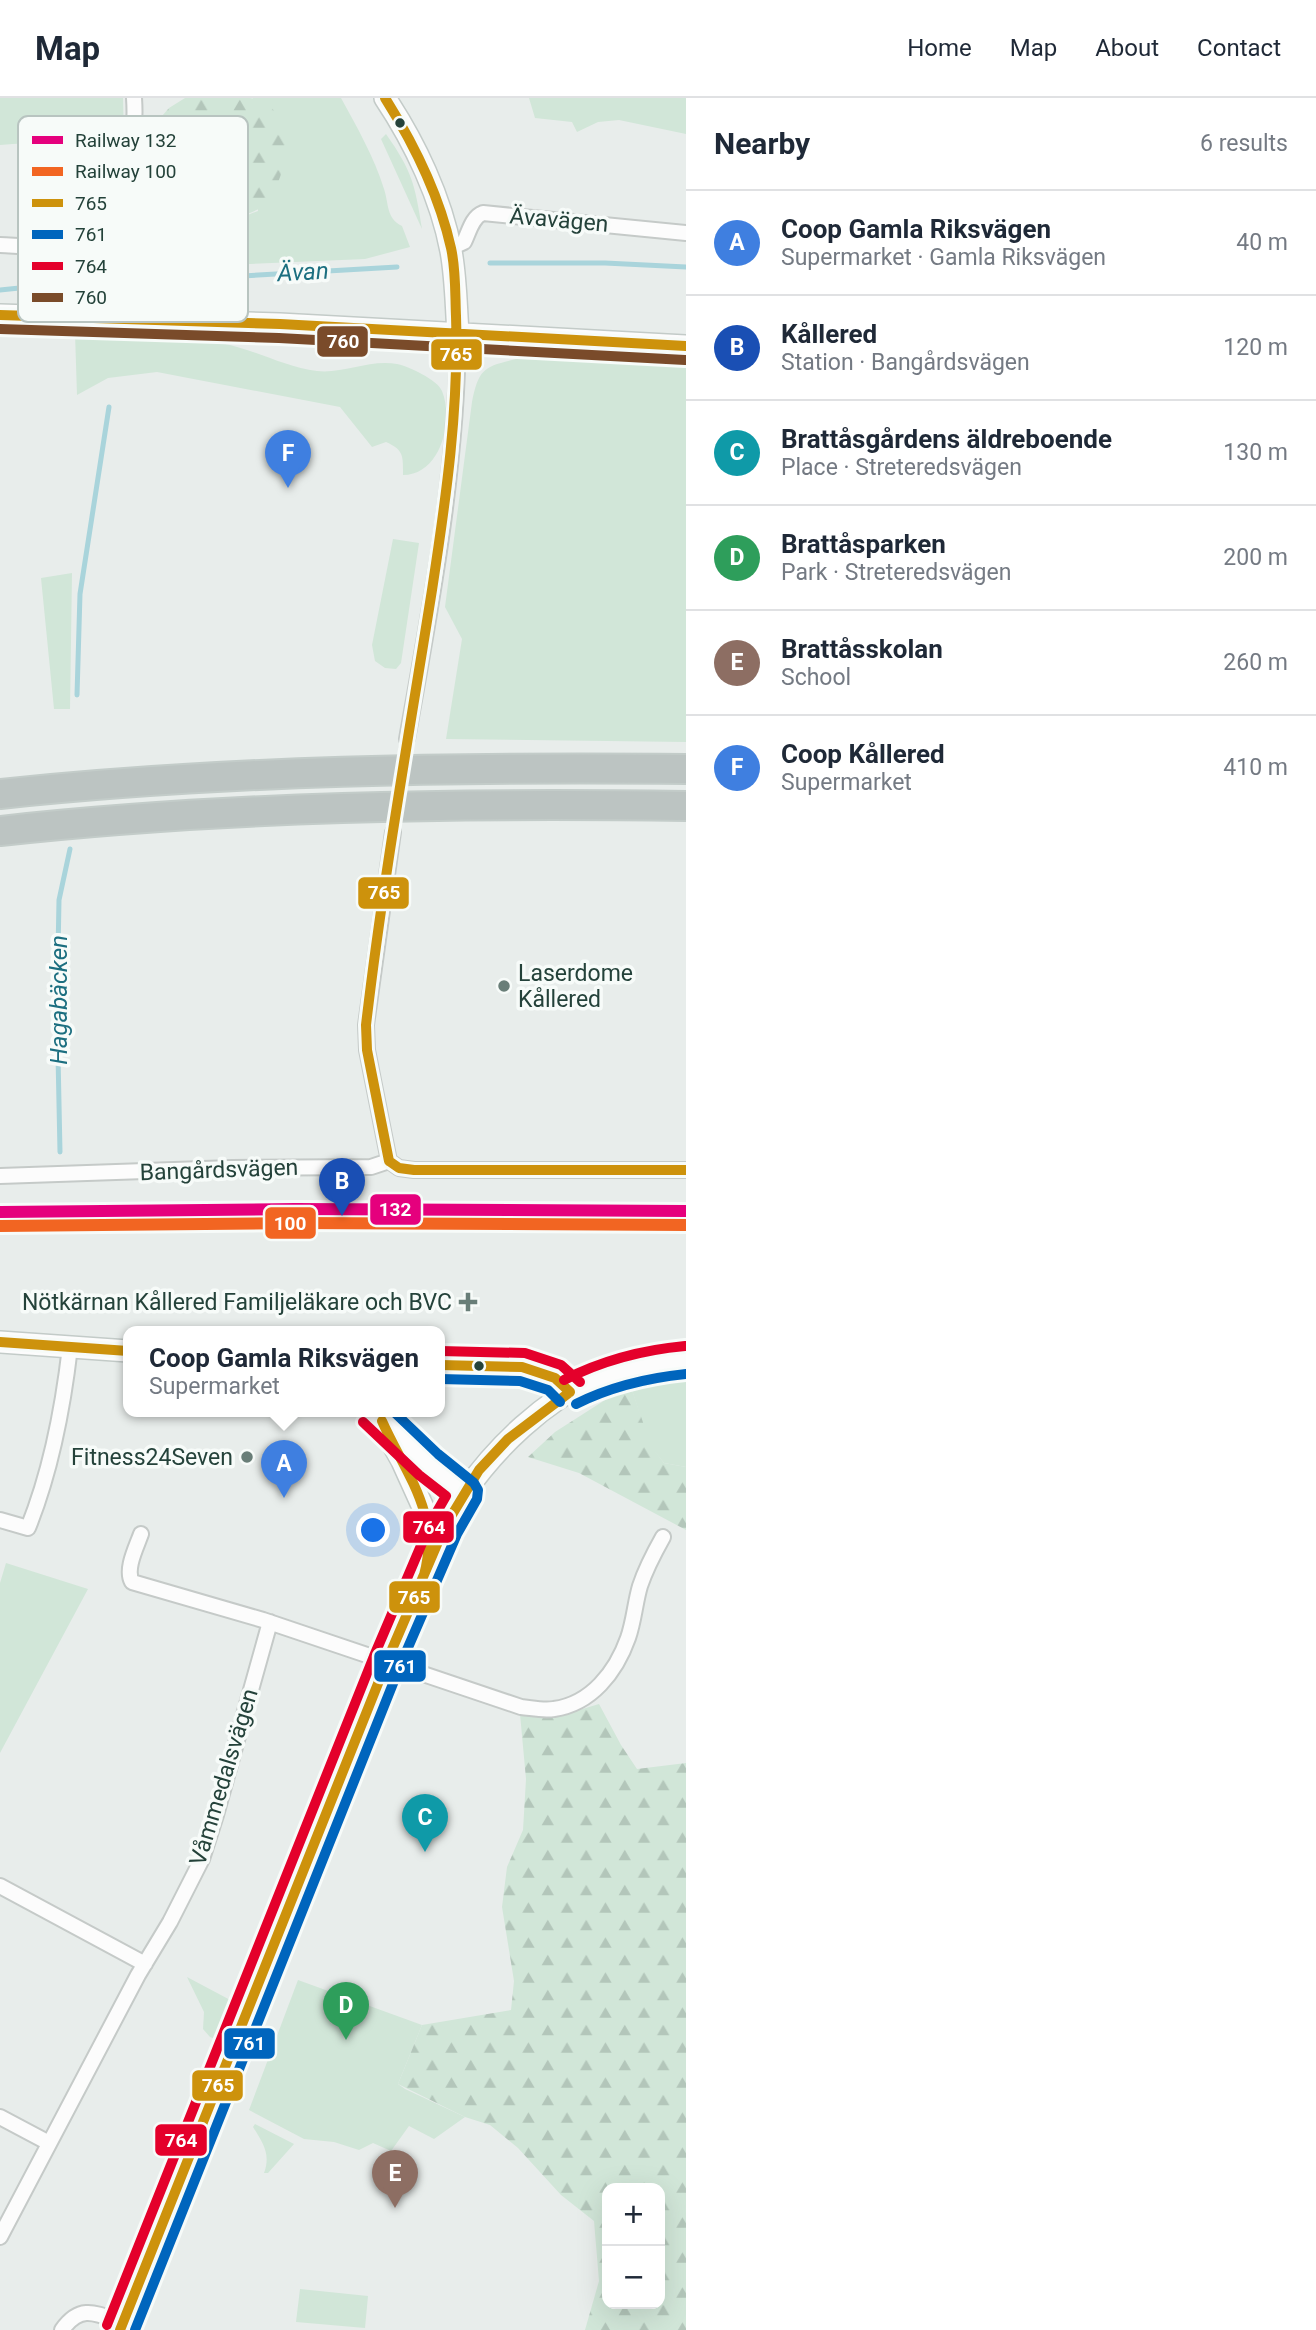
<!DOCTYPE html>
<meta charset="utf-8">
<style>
:root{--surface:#fff;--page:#f6f6f7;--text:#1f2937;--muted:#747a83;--line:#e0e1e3;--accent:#b45309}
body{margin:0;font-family:Roboto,sans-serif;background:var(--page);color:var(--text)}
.controls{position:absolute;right:21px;bottom:21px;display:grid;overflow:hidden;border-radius:14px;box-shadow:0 7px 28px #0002}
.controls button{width:63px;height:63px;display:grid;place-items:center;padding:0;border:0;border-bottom:2px solid var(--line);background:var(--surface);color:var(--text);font:35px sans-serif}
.you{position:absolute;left:374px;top:1433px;width:24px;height:24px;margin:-18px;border:5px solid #fff;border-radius:50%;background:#1a73e8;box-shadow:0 0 0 10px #1a73e833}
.badge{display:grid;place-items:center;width:46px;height:46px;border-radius:50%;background:var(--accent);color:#fff;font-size:23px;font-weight:700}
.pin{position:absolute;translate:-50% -58px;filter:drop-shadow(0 2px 4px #0008)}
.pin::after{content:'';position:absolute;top:37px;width:24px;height:21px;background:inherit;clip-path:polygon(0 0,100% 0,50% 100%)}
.popup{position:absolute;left:123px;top:1228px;width:322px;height:91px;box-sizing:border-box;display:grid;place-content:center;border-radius:14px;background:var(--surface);filter:drop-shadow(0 2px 5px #0005);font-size:23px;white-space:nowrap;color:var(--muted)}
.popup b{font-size:26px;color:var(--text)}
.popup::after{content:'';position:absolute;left:50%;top:100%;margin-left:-14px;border:14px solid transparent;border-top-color:var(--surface)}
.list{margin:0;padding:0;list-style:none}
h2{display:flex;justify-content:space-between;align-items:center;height:91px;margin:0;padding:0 28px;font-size:30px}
h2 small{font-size:23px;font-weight:400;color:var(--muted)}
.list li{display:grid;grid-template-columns:46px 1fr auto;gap:21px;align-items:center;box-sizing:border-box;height:105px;padding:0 28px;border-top:2px solid var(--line)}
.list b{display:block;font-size:26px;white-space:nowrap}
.list p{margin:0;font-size:23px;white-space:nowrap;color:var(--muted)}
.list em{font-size:23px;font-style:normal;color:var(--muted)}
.map{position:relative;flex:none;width:686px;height:2232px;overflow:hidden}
header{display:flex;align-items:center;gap:42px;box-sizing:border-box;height:98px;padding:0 35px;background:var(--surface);border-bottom:2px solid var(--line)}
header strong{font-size:33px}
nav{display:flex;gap:38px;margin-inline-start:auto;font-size:24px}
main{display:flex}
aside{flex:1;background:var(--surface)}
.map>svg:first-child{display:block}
.green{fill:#d1e6d8}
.forest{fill:url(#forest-firs);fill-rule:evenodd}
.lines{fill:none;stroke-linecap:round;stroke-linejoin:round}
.stream{stroke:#a9d4db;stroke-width:5}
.street-tunnel{stroke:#c1cbc8;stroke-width:14;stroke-dasharray:14 7;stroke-linecap:butt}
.street-casing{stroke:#c5cac8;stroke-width:18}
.secondary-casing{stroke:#c3cbc8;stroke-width:24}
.highway-casing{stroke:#c3ccc9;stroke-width:32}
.street{stroke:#fcfcfc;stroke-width:14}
.secondary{stroke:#fcfcfc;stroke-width:21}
.highway{stroke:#bcc4c2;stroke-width:28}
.bus-1-casing{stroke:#f7fbf9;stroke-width:16}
.bus-2-casing{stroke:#f7fbf9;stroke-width:16}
.bus-3-casing{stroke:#f7fbf9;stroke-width:16}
.bus-4-casing{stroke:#f7fbf9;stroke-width:16}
.bus-1{stroke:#cd920c;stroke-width:10}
.bus-2{stroke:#0065bd;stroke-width:10}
.bus-3{stroke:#e4002b;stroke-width:10}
.bus-4{stroke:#7a4b2a;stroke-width:10}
.rail-1-casing{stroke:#f7fbf9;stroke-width:18}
.rail-2-casing{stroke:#f7fbf9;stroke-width:18}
.rail-1{stroke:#e5007d;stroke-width:12}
.rail-2{stroke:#f26522;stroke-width:12}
.bus-dot{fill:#24423a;stroke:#f7fbf9;stroke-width:2.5}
.poi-dot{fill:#697e78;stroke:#f7fbf9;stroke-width:2.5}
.labels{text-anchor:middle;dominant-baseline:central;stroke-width:7;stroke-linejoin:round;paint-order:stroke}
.street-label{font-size:23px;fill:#24423a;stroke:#f7fbf9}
.poi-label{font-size:23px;fill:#24423a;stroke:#f7fbf9;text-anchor:end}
.water-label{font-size:24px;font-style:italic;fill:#1c6f80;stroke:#f7fbf9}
.key{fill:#f7fbf9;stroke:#b8c4c0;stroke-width:2}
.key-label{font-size:19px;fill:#24423a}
.line-badge{stroke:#f7fbf9;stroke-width:2.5}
.badge-label{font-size:19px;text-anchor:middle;font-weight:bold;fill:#fff}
</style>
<header>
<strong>Map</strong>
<nav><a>Home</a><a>Map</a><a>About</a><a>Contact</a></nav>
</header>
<main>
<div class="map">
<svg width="686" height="2232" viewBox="0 0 686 2232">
<defs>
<pattern id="forest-firs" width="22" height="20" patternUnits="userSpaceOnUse" patternTransform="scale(1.75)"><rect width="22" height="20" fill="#d1e6d8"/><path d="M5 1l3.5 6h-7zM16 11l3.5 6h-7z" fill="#b3c6ba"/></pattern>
</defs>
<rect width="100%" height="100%" fill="#e8edeb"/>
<!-- green -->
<path class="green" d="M0,0H123L124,40L108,78L98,82C58,51 52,42 0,47Z
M253,0H341C357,29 374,59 384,91C389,106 386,120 402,128L410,149L365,161L225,167C212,152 227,128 242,120C247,117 253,115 258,113Z
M529,0H686V36L619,22L598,24L577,34L572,24L535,20Z
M386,36C412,73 415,86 422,131L381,41Z
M75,235C123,238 172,238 220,245C252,250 283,269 317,273C343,276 370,261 397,266C408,268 438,282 442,293C454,322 441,377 403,377C403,358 404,352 386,344L372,349L340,309L157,274L108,280L77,297Z
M516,261L686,264V644L446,641L462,541L445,509L472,304C479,270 484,269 516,261Z
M393,441L419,445L401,565L396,571L385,570L375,563L372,547Z
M72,475L70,611H54L41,480Z
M686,1275V1369L664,1365L650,1348L630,1286L663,1277Z
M6,1465L88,1491L0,1655V1485Z
M187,1879L234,1904L218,1942L210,1939L203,1931L204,1914Z
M298,1882L422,1927L398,1986L405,1991L465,2019L434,2041L409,2028L391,2053L373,2045L359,2052L334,2044L304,2041L249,2012Z
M255,2026L294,2046L268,2075H264C271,2056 263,2045 253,2029Z
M300,2191L368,2198L365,2230L296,2224Z"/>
<!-- forest -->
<path class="forest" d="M185,0C206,0 229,0 250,0C298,8 290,73 268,103C260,113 251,113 241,120C231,126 224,139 219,150L193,161L175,162L153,154L136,136L133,86L141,60L155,26L169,10Z
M630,1286L651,1348L664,1365L686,1369V1432L579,1375L528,1359L555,1334Z
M599,1606L621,1647L637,1671L686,1665V2232H585L599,2183L594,2123L561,2097L518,2050L490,2027L465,2019L398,1986L422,1927L511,1912L514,1883L502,1809L507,1769L523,1732L526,1681L520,1616L556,1619ZM607,2090H660V2206H607Z"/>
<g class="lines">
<!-- stream -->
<path class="stream" d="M490,165H605L686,169
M0,192L58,186L90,178L116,175L242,178L397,169
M128,202L133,175
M77,597L80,496L109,309
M60,1054L57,908L59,802L70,751"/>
<!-- street-tunnel -->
<path class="street-tunnel" d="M393,734L407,641"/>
<defs>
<path id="street" d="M0,147C12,147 26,150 38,148C80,137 122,84 131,43C135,29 135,14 134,0
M451,150L464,144C469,134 472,119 483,115L686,135
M407,641C431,507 457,371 458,234
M389,1063L367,952L366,927L393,734
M389,1063L399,1070L414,1072H686
M0,1078L232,1070L371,1069L389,1063
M0,1422L28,1430C51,1373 63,1310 70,1249
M141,1436C136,1450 125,1471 132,1484L263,1522L521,1609C532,1610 543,1613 554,1611C591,1606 616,1574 628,1540C634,1523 635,1505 640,1488C646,1470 654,1455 663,1439
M0,1788L145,1866
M0,2019L49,2045
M0,2139L138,1877L170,1824L202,1761L216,1717L270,1524
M62,2232C81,2205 97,2216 123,2225
M120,2232L387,1563L444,1430L464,1395"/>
<path id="secondary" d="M385,0C415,45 441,100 451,153C456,180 456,208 458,234
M0,217L280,226L686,248
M0,1244L128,1253
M373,1314L429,1367L464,1395C497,1348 543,1304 596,1279C624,1267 656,1265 686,1262
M388,1338L402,1363L426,1416L431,1461"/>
<path id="highway" d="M0,696C228,672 457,669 686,671
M0,733C228,708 457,705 686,708"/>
</defs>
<!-- street casing -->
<use href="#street" class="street-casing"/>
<!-- secondary casing -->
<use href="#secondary" class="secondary-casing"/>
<!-- highway casing -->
<use href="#highway" class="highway-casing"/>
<!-- street -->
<use href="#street" class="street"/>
<!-- secondary -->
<use href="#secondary" class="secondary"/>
<!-- highway -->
<use href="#highway" class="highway"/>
<defs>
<path id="bus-1" d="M385,0C414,46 439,96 451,150C456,172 455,196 456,218C459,310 446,401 432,492C409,637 383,781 366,927L367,952L389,1063
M0,217L280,226L686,248
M389,1063L399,1070L414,1072H686
M0,1244L128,1253
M440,1267L522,1269L555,1280L570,1294
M382,1323C406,1377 441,1415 424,1477
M120,2232L387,1563L444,1430L479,1372L508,1341L570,1294"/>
<path id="bus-2" d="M440,1281L520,1283L548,1292L560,1304
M576,1306C612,1288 647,1280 686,1276
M135,2232L400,1568L457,1436L477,1401L478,1392L474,1385L438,1356L394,1314"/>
<path id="bus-3" d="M440,1253L525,1255L561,1267L580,1284
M564,1282C603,1262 641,1252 685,1248
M107,2227L374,1558L431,1424L446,1398L419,1377L363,1324"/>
<path id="bus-4" d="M0,231L279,240L685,262"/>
</defs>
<!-- bus-1 casing -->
<use href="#bus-1" class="bus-1-casing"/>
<!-- bus-2 casing -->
<use href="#bus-2" class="bus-2-casing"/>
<!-- bus-3 casing -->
<use href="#bus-3" class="bus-3-casing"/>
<!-- bus-4 casing -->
<use href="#bus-4" class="bus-4-casing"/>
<!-- bus-1 -->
<use href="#bus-1" class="bus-1"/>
<!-- bus-2 -->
<use href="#bus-2" class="bus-2"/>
<!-- bus-3 -->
<use href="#bus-3" class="bus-3"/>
<!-- bus-4 -->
<use href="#bus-4" class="bus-4"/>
<defs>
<path id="rail-1" d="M0,1114L295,1111L686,1113"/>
<path id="rail-2" d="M0,1128L295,1125L686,1127"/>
</defs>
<!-- rail-1 casing -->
<use href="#rail-1" class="rail-1-casing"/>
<!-- rail-2 casing -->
<use href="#rail-2" class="rail-2-casing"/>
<!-- rail-1 -->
<use href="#rail-1" class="rail-1"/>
<!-- rail-2 -->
<use href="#rail-2" class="rail-2"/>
</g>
<!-- markers -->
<g class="bus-dot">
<circle cx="400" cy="25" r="6"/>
<circle cx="479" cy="1268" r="6"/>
</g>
<g class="poi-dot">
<circle cx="504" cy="888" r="7"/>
<path d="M464.5 1193.5h7v7h7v7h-7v7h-7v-7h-7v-7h7z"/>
<circle cx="247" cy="1359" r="7"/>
</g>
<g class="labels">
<!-- street labels -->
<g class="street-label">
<text transform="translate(559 122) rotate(5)">Ävavägen</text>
<text transform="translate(219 1072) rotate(-2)">Bangårdsvägen</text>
<text transform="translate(224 1679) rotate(-73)">Våmmedalsvägen</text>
</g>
<!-- poi labels -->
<g class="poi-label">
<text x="518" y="875" text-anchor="start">Laserdome<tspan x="518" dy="26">Kållered</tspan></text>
<text x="452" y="1204">Nötkärnan Kållered Familjeläkare och BVC</text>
<text x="233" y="1359">Fitness24Seven</text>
</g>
<!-- water labels -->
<g class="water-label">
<text transform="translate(303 174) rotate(-3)">Ävan</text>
<text transform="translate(59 902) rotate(-90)">Hagabäcken</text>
</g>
</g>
<!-- legend -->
<rect x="18" y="18" width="230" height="206" rx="10" class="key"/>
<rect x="32" y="38" width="31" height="8" fill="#e5007d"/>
<rect x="32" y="69" width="31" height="9" fill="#f26522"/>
<rect x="32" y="101" width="31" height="8" fill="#cd920c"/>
<rect x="32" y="132" width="31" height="9" fill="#0065bd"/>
<rect x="32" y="164" width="31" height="8" fill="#e4002b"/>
<rect x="32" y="195" width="31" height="9" fill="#7a4b2a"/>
<g class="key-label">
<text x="75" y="49">Railway 132</text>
<text x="75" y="80">Railway 100</text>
<text x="75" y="112">765</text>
<text x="75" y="143">761</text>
<text x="75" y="175">764</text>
<text x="75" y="206">760</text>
</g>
<g class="line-badge">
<rect x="316" y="227" width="53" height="33" rx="7" fill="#7a4b2a"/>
<rect x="430" y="240" width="53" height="33" rx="7" fill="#cd920c"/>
<rect x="357" y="778" width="53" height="34" rx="7" fill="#cd920c"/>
<rect x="369" y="1095" width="53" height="33" rx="7" fill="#e5007d"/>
<rect x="264" y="1108" width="53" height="34" rx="7" fill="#f26522"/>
<rect x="402" y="1412" width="53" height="34" rx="7" fill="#e4002b"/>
<rect x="388" y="1482" width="53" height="34" rx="7" fill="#cd920c"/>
<rect x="373" y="1551" width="54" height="34" rx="7" fill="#0065bd"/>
<rect x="223" y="1929" width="53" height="33" rx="7" fill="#0065bd"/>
<rect x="191" y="1971" width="53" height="33" rx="7" fill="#cd920c"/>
<rect x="154" y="2025" width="54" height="34" rx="7" fill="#e4002b"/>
</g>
<g class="badge-label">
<text x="343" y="250">760</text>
<text x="456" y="263">765</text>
<text x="384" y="801">765</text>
<text x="395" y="1118">132</text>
<text x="290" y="1132">100</text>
<text x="429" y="1436">764</text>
<text x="414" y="1506">765</text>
<text x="400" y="1575">761</text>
<text x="249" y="1952">761</text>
<text x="218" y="1994">765</text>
<text x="181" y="2049">764</text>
</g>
</svg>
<div class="controls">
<button>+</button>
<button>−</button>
</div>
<div class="you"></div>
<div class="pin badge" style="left:284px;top:1400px;background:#3f7fe0">A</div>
<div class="popup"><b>Coop Gamla Riksvägen</b>Supermarket</div>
<div class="pin badge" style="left:342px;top:1118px;background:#1a4fb4">B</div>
<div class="pin badge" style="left:425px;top:1754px;background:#0f9aa8">C</div>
<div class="pin badge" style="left:346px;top:1942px;background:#2e9e5b">D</div>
<div class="pin badge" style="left:395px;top:2110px;background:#8d6e63">E</div>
<div class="pin badge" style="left:288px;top:390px;background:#3f7fe0">F</div>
</div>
<aside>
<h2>Nearby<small>6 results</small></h2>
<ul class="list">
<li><span class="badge" style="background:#3f7fe0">A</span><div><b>Coop Gamla Riksvägen</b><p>Supermarket · Gamla Riksvägen</p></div><em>40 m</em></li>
<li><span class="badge" style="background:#1a4fb4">B</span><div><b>Kållered</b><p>Station · Bangårdsvägen</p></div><em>120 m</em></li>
<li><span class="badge" style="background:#0f9aa8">C</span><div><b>Brattåsgårdens äldreboende</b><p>Place · Streteredsvägen</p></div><em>130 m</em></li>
<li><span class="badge" style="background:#2e9e5b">D</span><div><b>Brattåsparken</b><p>Park · Streteredsvägen</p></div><em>200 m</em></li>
<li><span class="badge" style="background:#8d6e63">E</span><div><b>Brattåsskolan</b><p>School</p></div><em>260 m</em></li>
<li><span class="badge" style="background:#3f7fe0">F</span><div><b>Coop Kållered</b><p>Supermarket</p></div><em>410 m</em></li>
</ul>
</aside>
</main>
